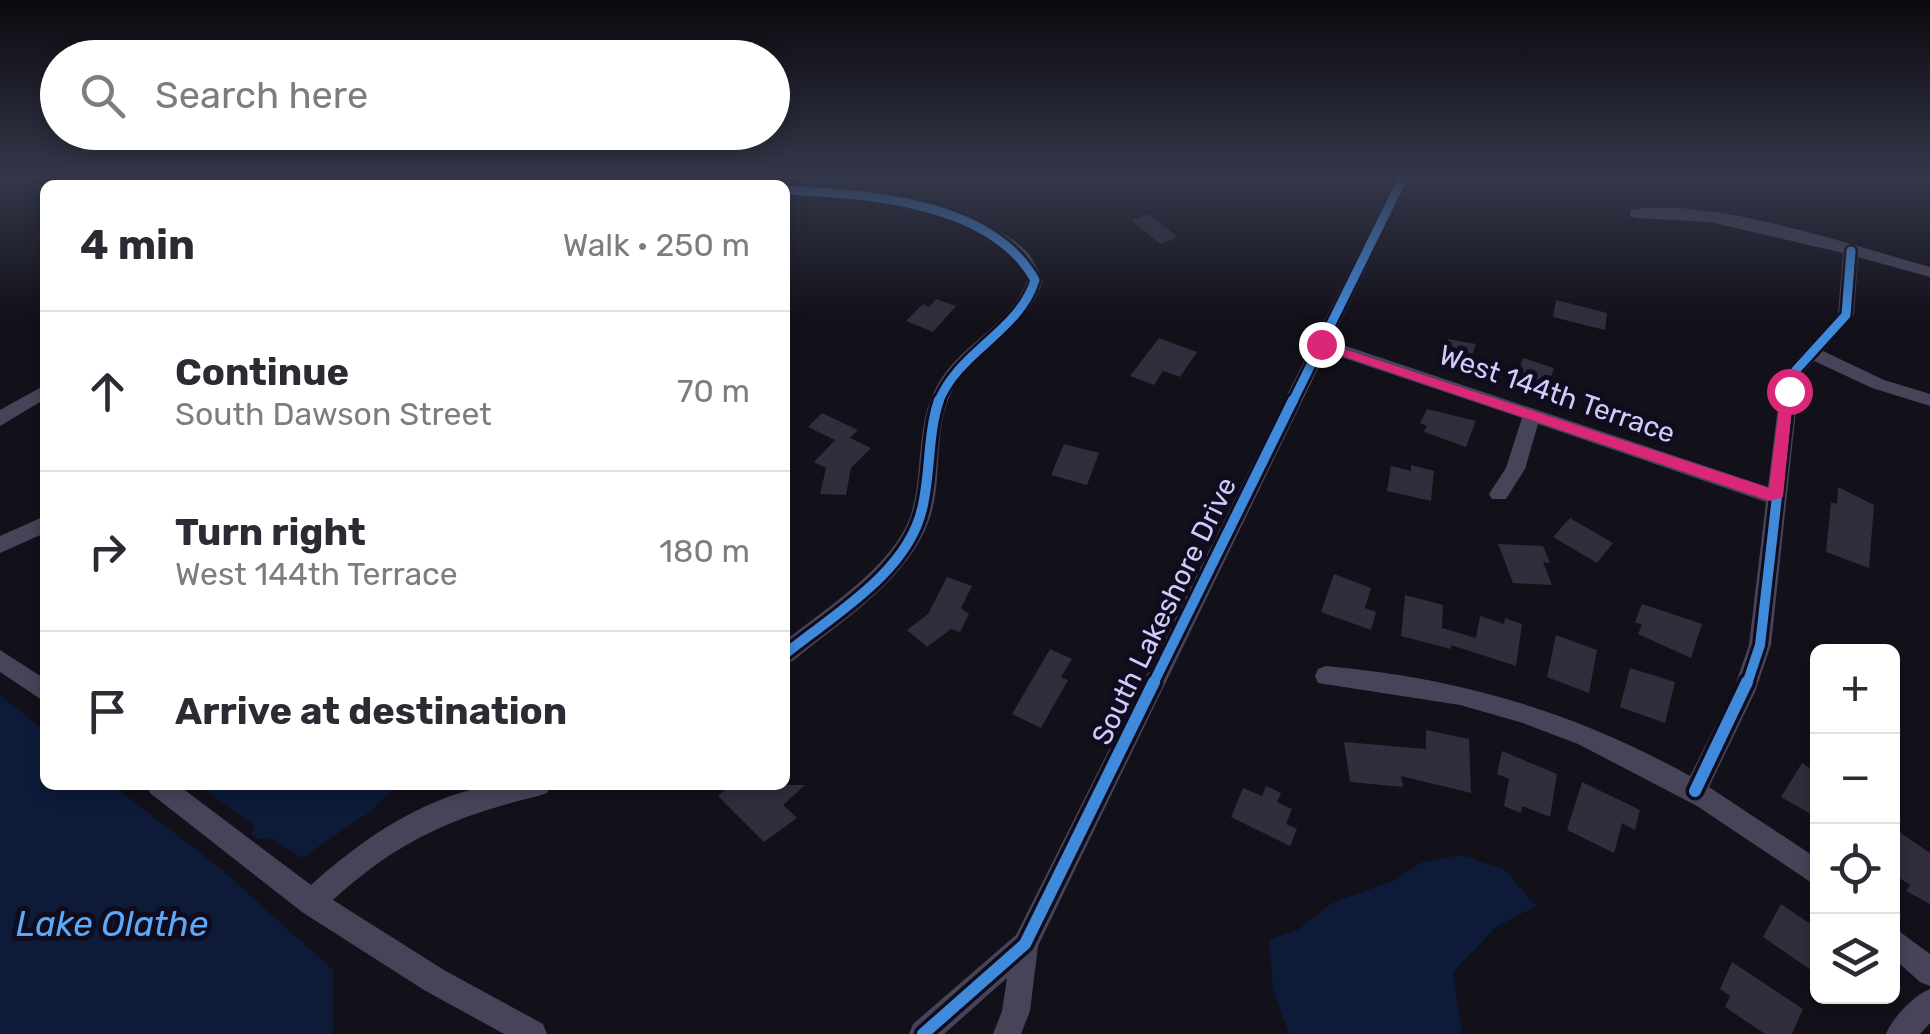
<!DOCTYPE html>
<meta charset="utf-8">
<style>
:root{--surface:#fff;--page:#f2f2f3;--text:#2b2b33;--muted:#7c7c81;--line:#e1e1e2}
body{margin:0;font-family:Rubik,sans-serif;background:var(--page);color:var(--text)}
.controls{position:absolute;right:30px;bottom:30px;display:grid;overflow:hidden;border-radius:15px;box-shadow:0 5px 15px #0003}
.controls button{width:90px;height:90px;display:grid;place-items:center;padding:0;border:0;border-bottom:2px solid var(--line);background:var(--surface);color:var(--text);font:50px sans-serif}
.stop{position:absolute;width:30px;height:30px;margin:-22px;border:8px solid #db2777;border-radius:50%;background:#fff}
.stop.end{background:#db2777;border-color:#fff;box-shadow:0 2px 10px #0008}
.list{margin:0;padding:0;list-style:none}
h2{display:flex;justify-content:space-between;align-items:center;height:130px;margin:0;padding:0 40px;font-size:42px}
h2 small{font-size:32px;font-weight:400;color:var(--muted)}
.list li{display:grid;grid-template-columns:65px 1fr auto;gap:30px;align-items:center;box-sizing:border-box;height:160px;padding:0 40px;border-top:2px solid var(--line)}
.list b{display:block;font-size:38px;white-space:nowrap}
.list p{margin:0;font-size:32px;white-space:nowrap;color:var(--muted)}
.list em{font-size:32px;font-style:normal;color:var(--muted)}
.icon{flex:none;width:55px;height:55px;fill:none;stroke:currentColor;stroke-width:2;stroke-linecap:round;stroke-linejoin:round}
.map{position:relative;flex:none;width:1930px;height:1034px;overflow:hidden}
.search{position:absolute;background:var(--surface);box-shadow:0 5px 15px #0003;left:40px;top:40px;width:750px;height:110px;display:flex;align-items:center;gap:25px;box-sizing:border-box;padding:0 35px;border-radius:55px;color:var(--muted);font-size:38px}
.panel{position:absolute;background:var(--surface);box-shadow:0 5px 15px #0003;left:40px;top:180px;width:750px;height:610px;border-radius:15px}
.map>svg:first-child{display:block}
.water{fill:#0d1b39}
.building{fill:#302d3c}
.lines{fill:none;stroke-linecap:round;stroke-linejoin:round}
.minor{fill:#47445a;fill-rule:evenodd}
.cycleway-far2-casing{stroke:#100c1d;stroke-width:14}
.cycleway-far1-casing{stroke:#100c1d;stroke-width:16}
.cycleway-casing{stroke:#100c1d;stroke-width:19}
.cycleway-far2{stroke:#408adc;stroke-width:9}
.cycleway-far1{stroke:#408adc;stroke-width:10}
.cycleway{stroke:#408adc;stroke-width:12}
.route{fill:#db2777}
.labels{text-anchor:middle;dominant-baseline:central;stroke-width:10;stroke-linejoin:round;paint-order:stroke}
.street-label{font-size:28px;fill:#d2cafd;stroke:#100c1d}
.near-water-label{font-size:35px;font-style:italic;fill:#5baafa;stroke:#100c1d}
</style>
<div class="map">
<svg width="1930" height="1034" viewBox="0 0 1930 1034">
<rect width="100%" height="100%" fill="#121019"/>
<!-- water -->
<path class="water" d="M0,695L45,731V785H112L220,868L333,970V1034H0Z
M198,785H396L371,811L302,858L271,838L258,839L251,834L255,826Z
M1459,855L1504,869L1536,906L1496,927L1453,972L1462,1034H1289L1273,989L1269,940L1299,929L1330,904L1397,879L1420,863Z"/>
<!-- building -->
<path class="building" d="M1149,214L1173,233L1176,238L1160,244L1131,220Z
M936,299L956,306L933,332L906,321L923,304L929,307Z
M1556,300L1607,313L1605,330L1553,317Z
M1159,338L1197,352L1180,377L1163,371L1154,385L1130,376Z
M1448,339L1476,344L1468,366L1441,357Z
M1523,358L1554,368L1548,388L1515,383Z
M1427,409L1476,421L1466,447L1424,432L1427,426L1420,423Z
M822,413L858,430L850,438L871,448L851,468L846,495L820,494L826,468L814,462L835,440L808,427Z
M1064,444L1099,453L1087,485L1051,475Z
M1411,465L1434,471L1431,501L1387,491L1391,466L1411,471Z
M1838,487L1874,505L1869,568L1826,552L1831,502L1837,504Z
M1570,518L1613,543L1597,563L1553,537Z
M1498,544L1543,546L1550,563L1543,562L1552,585L1513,583Z
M1334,574L1371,588L1365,608L1376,612L1371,630L1321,612Z
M947,577L972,586L961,608L969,614L960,632L951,629L927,647L907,630L928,614Z
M1405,595L1443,605L1442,628L1476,638L1480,616L1504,624L1505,618L1522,624L1516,666L1451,645V649L1401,636Z
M1642,604L1702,624L1691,658L1638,634L1642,625L1635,622Z
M1556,635L1597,650L1589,693L1547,677Z
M1050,649L1072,659L1061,677L1068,680L1041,728L1012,714Z
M1630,668L1675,682L1665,723L1620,707Z
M1426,730L1469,739L1471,793L1401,776L1403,787L1350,782L1344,742L1426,749Z
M1502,751L1557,774L1550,817L1522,806L1521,813L1504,806L1509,779L1497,774Z
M1802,763L1818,773V818L1781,797Z
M1582,782L1640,810L1635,830L1622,823L1614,853L1567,830Z
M730,785H805L783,805L797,818L764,842L718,796Z
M1266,786L1281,793L1277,802L1292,809L1286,824L1297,829L1290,846L1231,817L1243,788L1262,796Z
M1892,827L1930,853V904L1906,891L1910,885L1892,873Z
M1781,904L1818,929V975L1763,937Z
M1732,962L1803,1009L1792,1034H1765L1725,1007L1730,996L1720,989Z"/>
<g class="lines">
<!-- minor -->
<path class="minor" d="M1397,176H1411L1331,341L1768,487L1780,391L1790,366L1838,314L1843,253L1710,222L1635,218L1630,216V210C1710,196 1850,245 1930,267V277L1858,257L1854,315L1823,351L1884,380L1930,394V406L1872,388L1814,361L1804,372L1798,391L1771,645L1755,692L1709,787L1818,859V887L1697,806L1578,744L1523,723L1460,705L1318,683L1315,676L1318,669L1326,666C1459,678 1573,711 1690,776L1733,691L1749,645L1766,502L1538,424L1525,469L1506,499H1492L1489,494L1506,468L1522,418L1326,352L1038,946L1030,1011L1021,1034H993L1002,1011L1007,978L944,1034H909L913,1024L1016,935Z
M785,186C850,189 982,203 1028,253C1034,260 1038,272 1043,280C1029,327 980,344 956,384C932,423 943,470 932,511C914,577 842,620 793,661L785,663V641C826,608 897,564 912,511C924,468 915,424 938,384C961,343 1012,325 1027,280C1023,274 1020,265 1016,259C974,210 846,198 785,194Z
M45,385V399L0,426V410Z
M45,516V533L0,553V536Z
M0,650L45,679V702L0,672Z
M147,785H178L311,885C361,840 420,799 487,786C507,782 530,785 550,785L547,793L538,796C454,816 397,841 333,900L444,970L543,1024L547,1034H504L424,990L302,912L150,793Z
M1892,926L1930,954V986L1920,982L1892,957Z
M1930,989V1023L1920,1034H1886C1893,1017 1913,996 1930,989Z"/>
<defs>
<path id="cycleway-far2" d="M785,190C866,194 991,201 1035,280C1019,332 958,351 938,403
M1292,403L1404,176
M1788,403L1796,370L1846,315L1851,251"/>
<path id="cycleway-far1" d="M785,654C833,615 907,573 922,509C931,473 927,436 939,400
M1153,684L1293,400
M1747,684L1760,645L1788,400"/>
<path id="cycleway" d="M1695,791L1747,682
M923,1034L1025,944L1154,682"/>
</defs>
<!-- cycleway-far2 casing -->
<use href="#cycleway-far2" class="cycleway-far2-casing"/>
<!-- cycleway-far1 casing -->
<use href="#cycleway-far1" class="cycleway-far1-casing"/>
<!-- cycleway casing -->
<use href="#cycleway" class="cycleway-casing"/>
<!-- cycleway-far2 -->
<use href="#cycleway-far2" class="cycleway-far2"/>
<!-- cycleway-far1 -->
<use href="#cycleway-far1" class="cycleway-far1"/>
<!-- cycleway -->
<use href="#cycleway" class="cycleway"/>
</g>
<!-- sky -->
<linearGradient id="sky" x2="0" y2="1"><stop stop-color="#0a090e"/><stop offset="0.55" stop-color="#333749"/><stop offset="1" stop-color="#333749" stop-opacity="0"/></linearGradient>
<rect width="1930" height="321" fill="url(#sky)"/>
<!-- route -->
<path class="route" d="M1316,340L1769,488L1781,391L1794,387L1783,497L1770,501L1316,347Z"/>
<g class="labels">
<!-- street labels -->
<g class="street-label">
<text transform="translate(1557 394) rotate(19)">West 144th Terrace</text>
<text transform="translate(1164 611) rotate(-64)">South Lakeshore Drive</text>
</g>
<!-- near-water labels -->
<g class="near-water-label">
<text x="112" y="924">Lake Olathe</text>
</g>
</g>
</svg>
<div class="controls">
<button>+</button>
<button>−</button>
<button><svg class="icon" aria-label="locate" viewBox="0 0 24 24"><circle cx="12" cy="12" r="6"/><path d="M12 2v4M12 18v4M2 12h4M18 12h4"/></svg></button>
<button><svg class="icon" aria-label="layers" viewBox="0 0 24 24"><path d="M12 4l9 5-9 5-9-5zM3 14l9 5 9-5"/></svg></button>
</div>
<div class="stop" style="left:1789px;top:391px"></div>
<div class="stop end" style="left:1321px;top:344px"></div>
<div class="search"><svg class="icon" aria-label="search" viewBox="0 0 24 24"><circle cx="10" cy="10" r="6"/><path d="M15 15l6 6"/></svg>Search here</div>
<section class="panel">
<h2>4 min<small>Walk · 250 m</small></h2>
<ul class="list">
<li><svg class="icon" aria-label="ahead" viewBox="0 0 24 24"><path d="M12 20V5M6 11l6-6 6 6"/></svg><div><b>Continue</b><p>South Dawson Street</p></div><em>70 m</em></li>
<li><svg class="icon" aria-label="right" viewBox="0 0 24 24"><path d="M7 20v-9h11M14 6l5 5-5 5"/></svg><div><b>Turn right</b><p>West 144th Terrace</p></div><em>180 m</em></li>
<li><svg class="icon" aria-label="arrive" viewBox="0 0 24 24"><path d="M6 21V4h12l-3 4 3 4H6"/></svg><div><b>Arrive at destination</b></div></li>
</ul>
</section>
</div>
